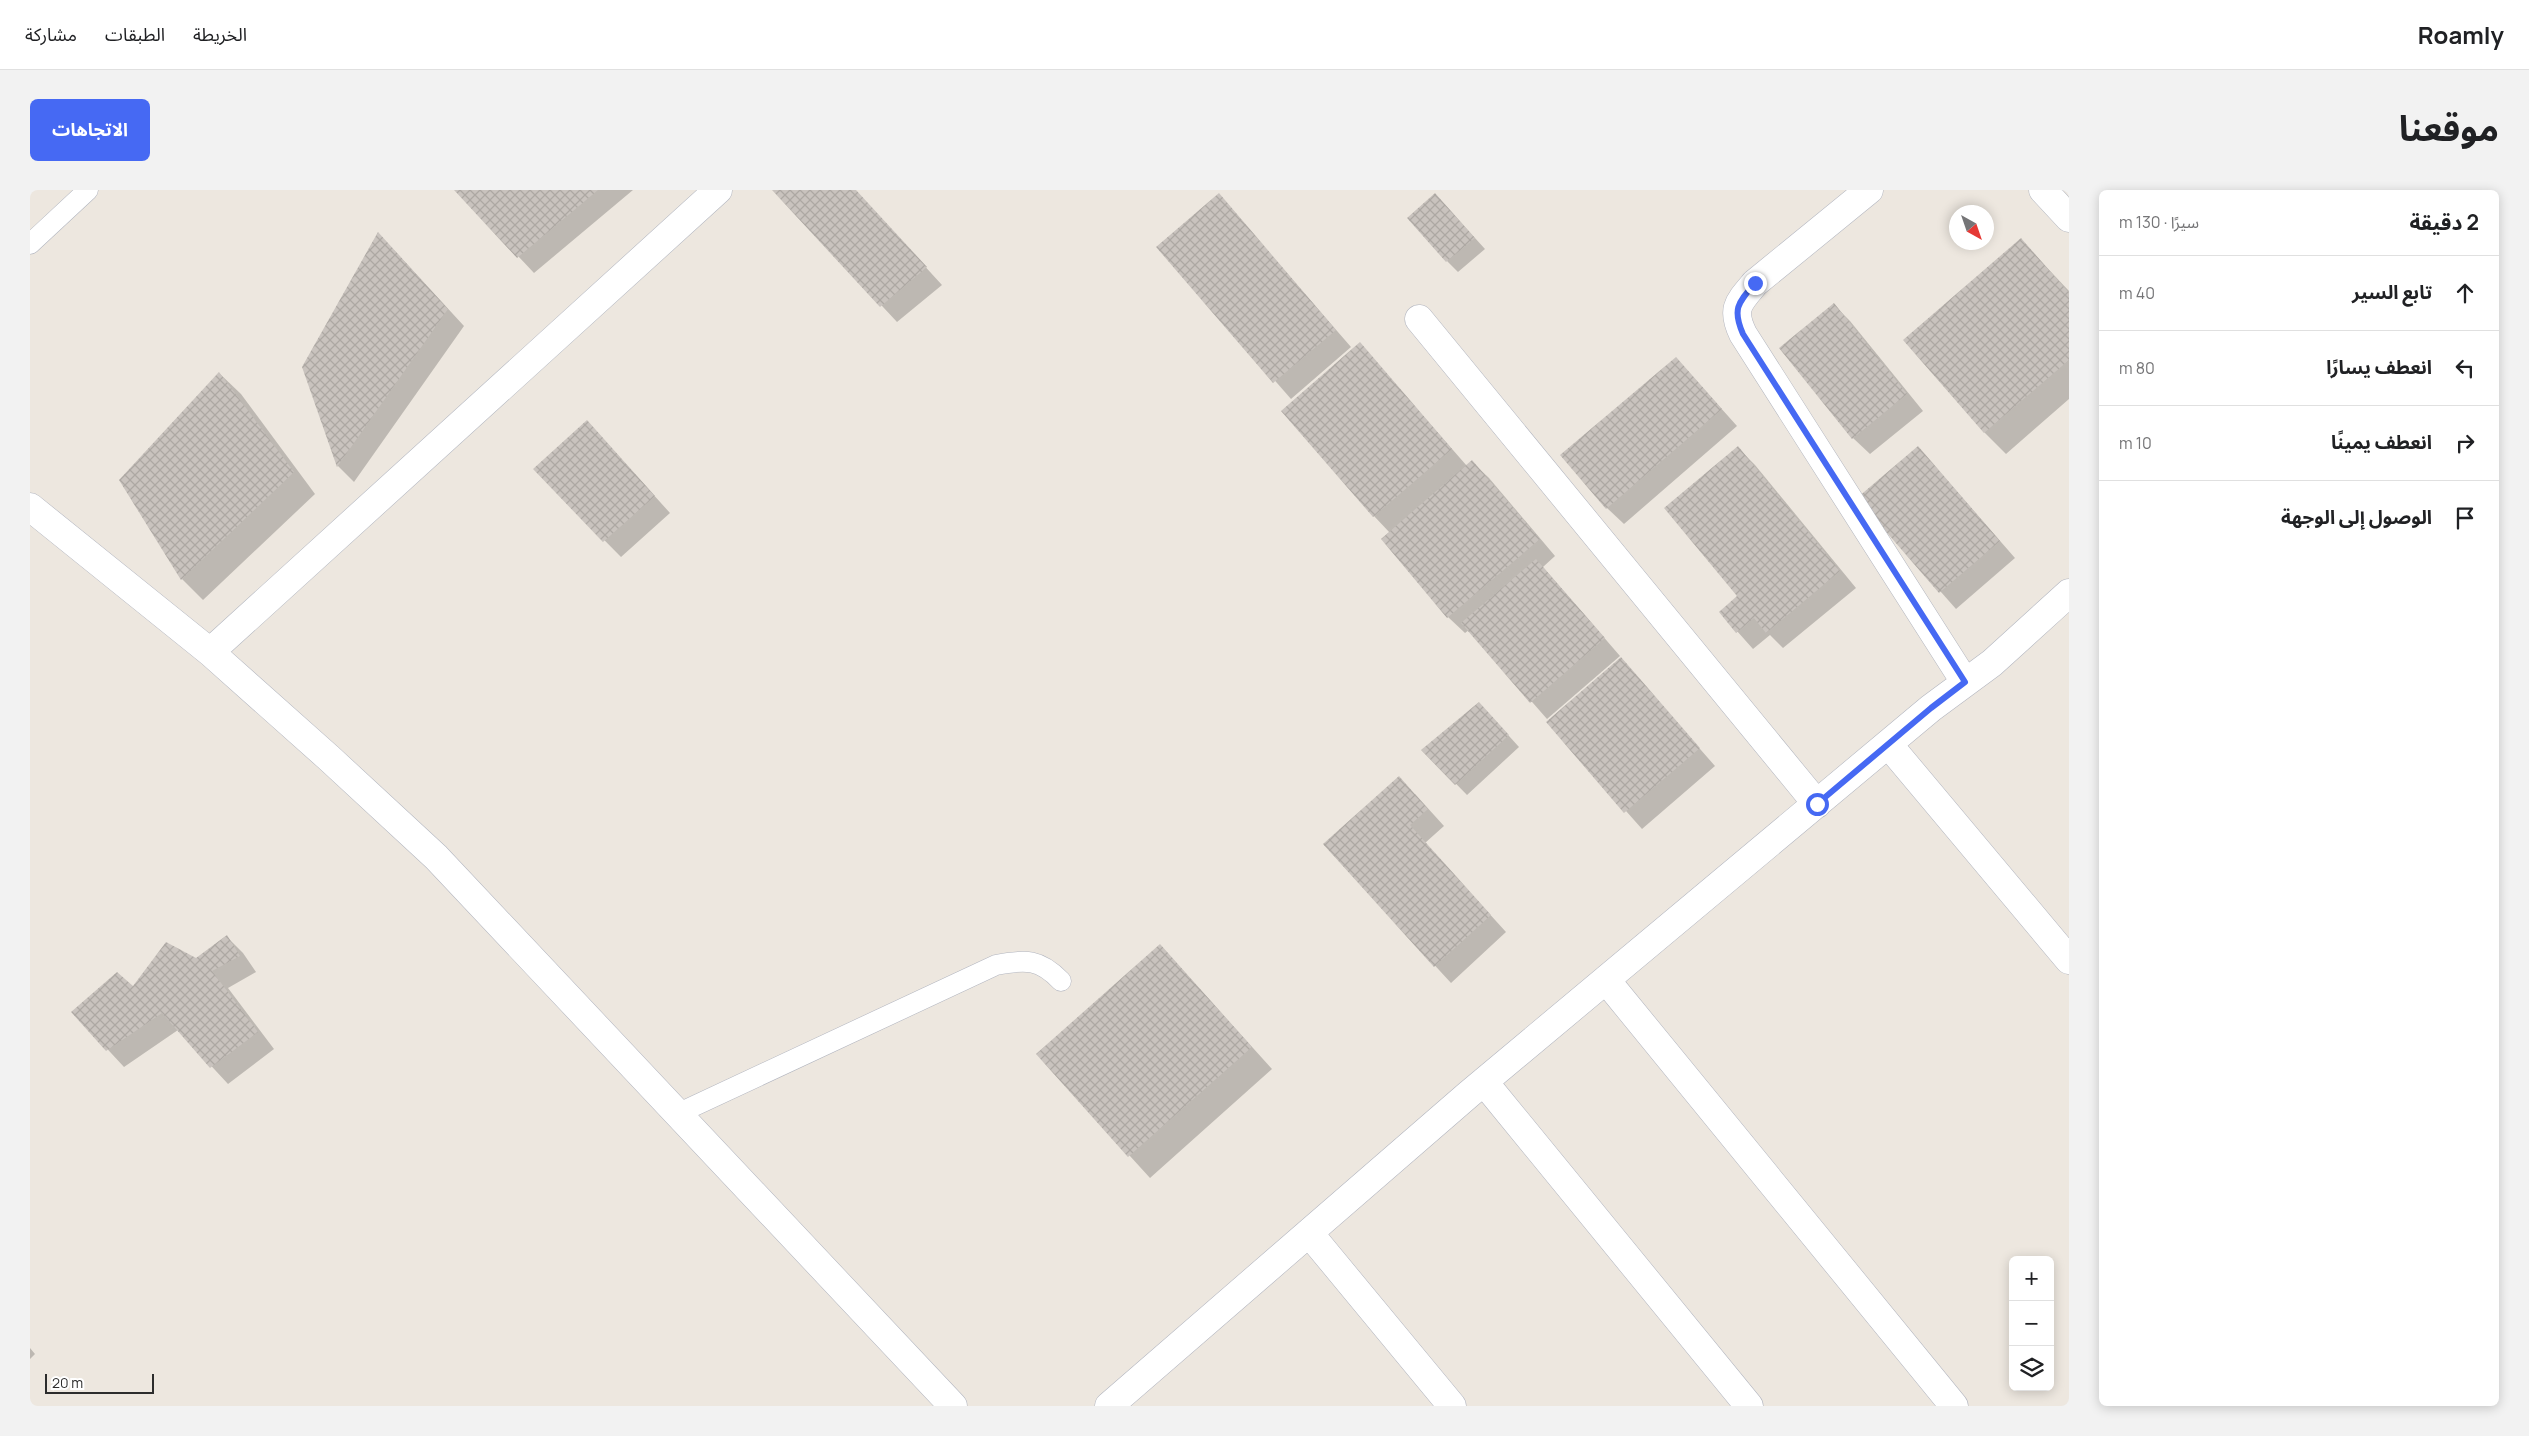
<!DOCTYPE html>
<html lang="ar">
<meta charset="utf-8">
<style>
:root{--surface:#fff;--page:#f2f2f2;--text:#202124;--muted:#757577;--line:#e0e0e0;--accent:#4669f3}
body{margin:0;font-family:Manrope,"Noto Sans Arabic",sans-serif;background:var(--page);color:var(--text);direction:rtl}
.controls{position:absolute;right:15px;bottom:15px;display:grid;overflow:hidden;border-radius:8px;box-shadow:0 2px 12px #0003}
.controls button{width:45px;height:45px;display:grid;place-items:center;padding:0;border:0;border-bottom:1px solid var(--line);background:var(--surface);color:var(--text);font:25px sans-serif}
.compass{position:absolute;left:1919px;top:15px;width:45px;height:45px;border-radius:50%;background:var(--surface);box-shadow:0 2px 12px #0003;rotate:140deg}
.scale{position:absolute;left:15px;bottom:12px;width:109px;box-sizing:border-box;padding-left:5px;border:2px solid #2c2c2c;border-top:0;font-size:14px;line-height:18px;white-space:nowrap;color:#2c2c2c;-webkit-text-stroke:4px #fff;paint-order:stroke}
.stop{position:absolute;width:15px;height:15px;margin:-11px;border:4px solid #4669f3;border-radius:50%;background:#fff}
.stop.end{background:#4669f3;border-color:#fff;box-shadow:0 1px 5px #0008}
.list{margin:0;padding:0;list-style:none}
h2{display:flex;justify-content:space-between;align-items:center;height:65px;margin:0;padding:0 20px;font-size:21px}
h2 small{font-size:16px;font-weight:400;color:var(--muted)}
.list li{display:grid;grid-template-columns:32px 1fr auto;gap:15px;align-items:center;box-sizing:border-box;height:75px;padding:0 20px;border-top:1px solid var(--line)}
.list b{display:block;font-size:19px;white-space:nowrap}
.list em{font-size:16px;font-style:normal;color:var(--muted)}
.icon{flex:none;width:28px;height:28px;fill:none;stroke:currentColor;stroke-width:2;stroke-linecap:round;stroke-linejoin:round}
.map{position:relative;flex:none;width:2039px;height:1216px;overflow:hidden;direction:ltr;border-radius:8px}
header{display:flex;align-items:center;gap:30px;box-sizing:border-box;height:70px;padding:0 25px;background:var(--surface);border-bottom:1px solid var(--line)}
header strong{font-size:24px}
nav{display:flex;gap:28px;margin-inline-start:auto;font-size:18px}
.intro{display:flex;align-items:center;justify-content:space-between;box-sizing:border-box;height:120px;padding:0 30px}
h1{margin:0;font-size:35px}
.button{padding:12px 22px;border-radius:8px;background:var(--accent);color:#fff;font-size:18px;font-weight:700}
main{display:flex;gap:30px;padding:0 30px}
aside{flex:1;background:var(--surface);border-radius:8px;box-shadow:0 2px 12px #0003}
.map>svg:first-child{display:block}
.shadow{fill:#0003}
.building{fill:url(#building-cross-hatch)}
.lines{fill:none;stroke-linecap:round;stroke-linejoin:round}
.service-casing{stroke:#b2b5bf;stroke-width:21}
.minor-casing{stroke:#b2b5bf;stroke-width:29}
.service{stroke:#fff;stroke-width:20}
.minor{stroke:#fff;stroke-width:28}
.route{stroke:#4669f3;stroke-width:6}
</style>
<header>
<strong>Roamly</strong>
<nav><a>الخريطة</a><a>الطبقات</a><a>مشاركة</a></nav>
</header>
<div class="intro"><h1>موقعنا</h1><a class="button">الاتجاهات</a></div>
<main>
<aside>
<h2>2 دقيقة<small>سيرًا · 130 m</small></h2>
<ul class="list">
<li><svg class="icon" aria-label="ahead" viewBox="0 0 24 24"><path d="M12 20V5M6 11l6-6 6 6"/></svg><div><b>تابع السير</b></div><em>40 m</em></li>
<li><svg class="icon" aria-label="left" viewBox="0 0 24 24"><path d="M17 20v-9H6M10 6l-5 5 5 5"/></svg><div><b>انعطف يسارًا</b></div><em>80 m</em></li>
<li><svg class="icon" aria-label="right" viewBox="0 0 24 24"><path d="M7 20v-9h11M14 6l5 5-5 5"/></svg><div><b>انعطف يمينًا</b></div><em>10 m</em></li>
<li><svg class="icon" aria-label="arrive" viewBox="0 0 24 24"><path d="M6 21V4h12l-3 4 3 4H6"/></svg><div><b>الوصول إلى الوجهة</b></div></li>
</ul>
</aside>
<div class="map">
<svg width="2039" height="1216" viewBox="0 0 2039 1216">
<defs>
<pattern id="building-cross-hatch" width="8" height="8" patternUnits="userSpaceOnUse" patternTransform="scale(1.25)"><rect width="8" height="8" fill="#c9c3be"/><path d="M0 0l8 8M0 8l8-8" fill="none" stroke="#ada8a3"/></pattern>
</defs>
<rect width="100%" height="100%" fill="#ede7df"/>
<!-- shadow -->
<path class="shadow" d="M426,0H603L504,83Z
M744,0H825L912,95L867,132Z
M1405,4L1455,59L1428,82L1417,71Z
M1189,5L1321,157L1261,209L1128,57Z
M1991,50L2039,101V209L1976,264L1955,243L1875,150Z
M364,60L434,136L324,292L308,276L273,177Z
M1804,115L1820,131L1893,221L1840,264L1823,248Z
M1330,154L1437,276L1442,272L1459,288L1525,366L1513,377L1590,466L1517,529L1439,440L1435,443L1418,427L1360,343L1344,326Z
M1646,168L1707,236L1594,334L1577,318Z
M189,183L211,204L285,304L173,410L152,389Z
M557,231L640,323L591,367L504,279Z
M1888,257L1985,368L1926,419L1828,308Z
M1708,258L1725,275L1826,398L1753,458L1740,445L1723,459L1690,422L1709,407Z
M1591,469L1685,576L1612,639L1517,532Z
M1460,525L1489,557L1437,605L1393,560Z
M1385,604L1414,636L1395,653L1476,742L1421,793L1294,655Z
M196,746L213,763L226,782L198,798L244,859L198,894L148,840L94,877L43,822L104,798L166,770Z
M1130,755L1242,879L1120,988L1008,865Z
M0,1158L5,1164L0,1169Z"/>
<!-- building -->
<path class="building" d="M424,0H568L487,68Z
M742,0H826L897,77L850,117Z
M1189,3L1306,140L1243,193L1126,57Z
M1405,3L1445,48L1416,72L1377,28Z
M348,42L418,119L307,277L272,177Z
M1991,48L2039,103V170L1954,243L1873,150Z
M1804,113L1877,204L1822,249L1749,158Z
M1330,152L1422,259L1343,327L1251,221Z
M1646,167L1692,219L1576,319L1530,265Z
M189,182L264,282L151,390L89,290Z
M557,230L625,306L573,352L503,279Z
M1708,256L1810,381L1736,443L1724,428L1706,443L1689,422L1707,406L1634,318Z
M1888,256L1970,351L1909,403L1827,308Z
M1442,270L1510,349L1417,428L1351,349Z
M1506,369L1575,448L1500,513L1431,433Z
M1591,467L1670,558L1594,623L1516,532Z
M1449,512L1479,545L1425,595L1391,560Z
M1369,586L1398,619L1380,635L1461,725L1404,777L1293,654Z
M197,745L210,766L182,781L228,842L180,878L132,823L76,861L41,822L87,782L103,796L136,752L166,768Z
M1130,754L1222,857L1098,967L1006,864Z"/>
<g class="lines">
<defs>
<path id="service" d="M0,54L58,0
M647,924L966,775C996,769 1010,769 1031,791"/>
<path id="minor" d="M1839,0L1725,93C1708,113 1701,119 1713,144L1935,492
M2013,0L2039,28
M1389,129L1787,614
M0,317L180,462L299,568L406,667L923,1216
M180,462L688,0
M1858,554L2039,770
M1576,790L1924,1216
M1454,892L1719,1216
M1279,1043L1422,1216
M1079,1216L1439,904L1901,518L1962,473L2039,403"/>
</defs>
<!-- service casing -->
<use href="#service" class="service-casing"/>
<!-- minor casing -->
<use href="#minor" class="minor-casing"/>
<!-- service -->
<use href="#service" class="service"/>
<!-- minor -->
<use href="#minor" class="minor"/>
</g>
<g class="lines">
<!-- route -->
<path class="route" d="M1725,93C1708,113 1702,119 1713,144L1935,492L1901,518L1787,614"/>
</g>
</svg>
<div class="controls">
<button>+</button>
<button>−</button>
<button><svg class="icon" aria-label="layers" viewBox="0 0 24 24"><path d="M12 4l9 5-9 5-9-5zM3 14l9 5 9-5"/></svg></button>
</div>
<svg class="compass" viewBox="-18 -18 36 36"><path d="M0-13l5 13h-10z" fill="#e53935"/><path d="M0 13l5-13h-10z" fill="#757577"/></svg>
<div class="scale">20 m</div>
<div class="stop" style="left:1787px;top:614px"></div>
<div class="stop end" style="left:1725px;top:93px"></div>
</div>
</main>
